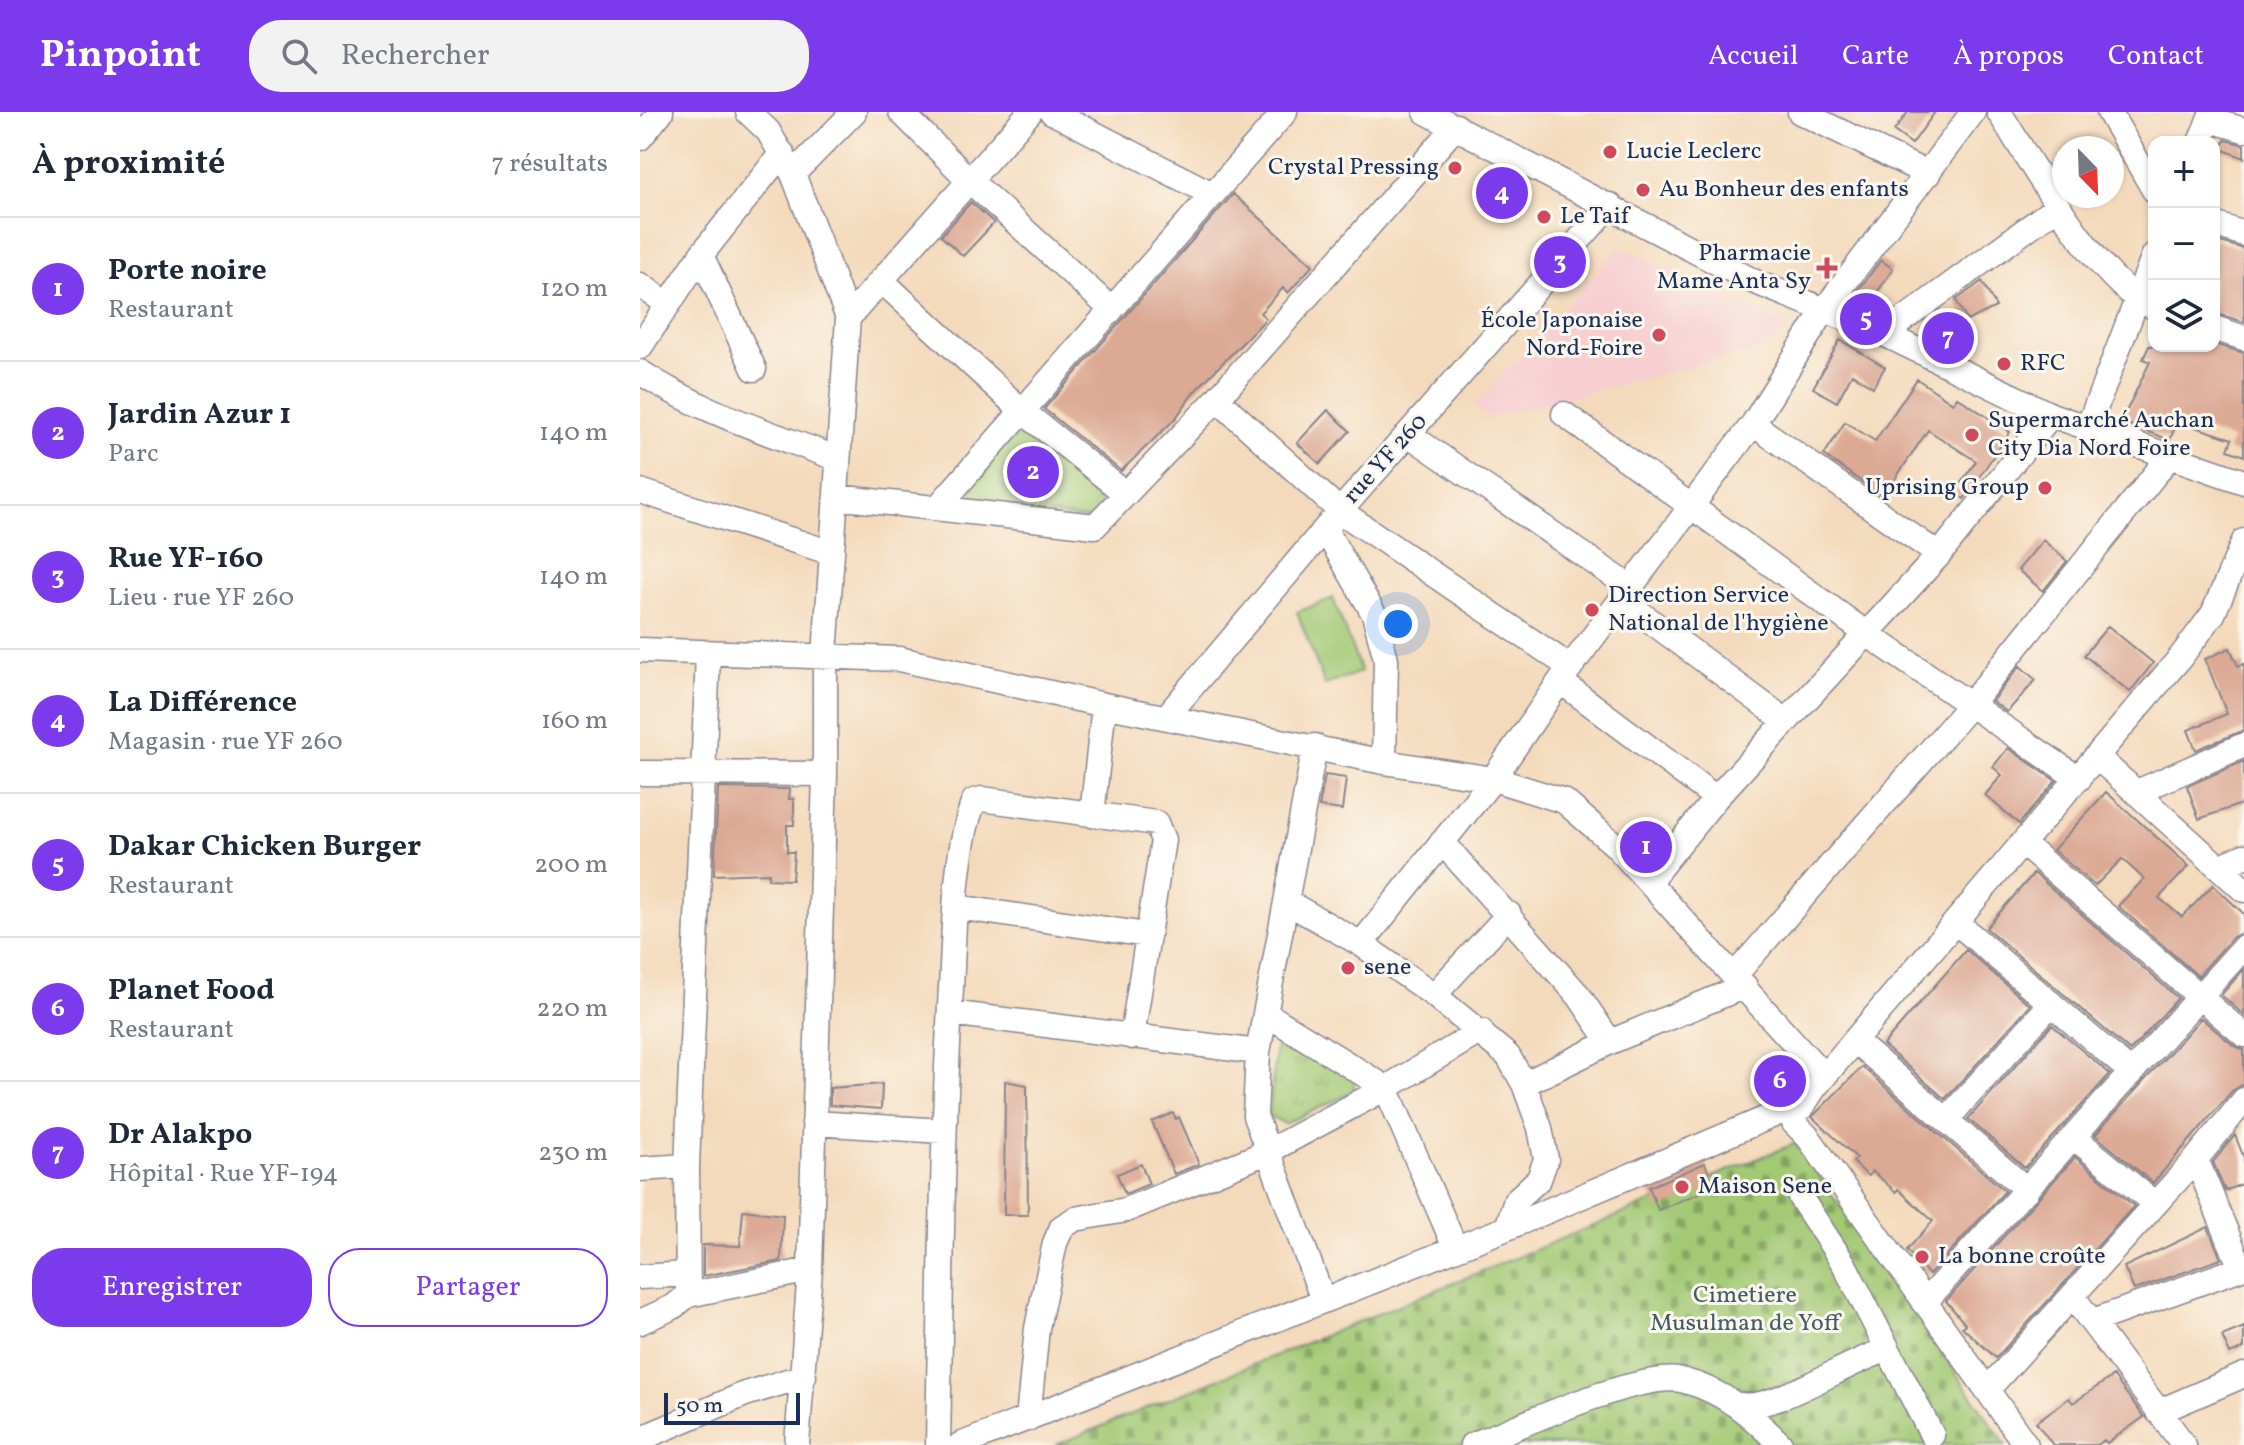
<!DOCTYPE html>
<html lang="fr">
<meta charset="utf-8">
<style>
:root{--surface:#fff;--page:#f2f2f3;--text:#1f2937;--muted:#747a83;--line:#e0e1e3;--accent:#7c3aed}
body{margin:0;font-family:Vollkorn,serif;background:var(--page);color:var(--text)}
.controls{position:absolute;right:24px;top:24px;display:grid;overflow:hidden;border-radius:16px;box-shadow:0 2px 6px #0004}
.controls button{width:72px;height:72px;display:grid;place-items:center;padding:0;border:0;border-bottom:2px solid var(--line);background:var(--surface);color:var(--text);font:40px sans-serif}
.compass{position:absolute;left:1412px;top:24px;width:72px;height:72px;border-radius:50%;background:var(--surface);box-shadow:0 2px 6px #0004;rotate:157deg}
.scale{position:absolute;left:24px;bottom:20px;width:136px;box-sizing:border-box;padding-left:8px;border:4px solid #1b2f5e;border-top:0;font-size:22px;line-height:28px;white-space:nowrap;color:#1b2f5e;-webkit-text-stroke:6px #fbf7ec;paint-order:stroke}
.you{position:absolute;left:758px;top:512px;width:28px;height:28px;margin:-20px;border:6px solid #fff;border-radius:50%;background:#1a73e8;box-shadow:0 0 0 12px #1a73e833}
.badge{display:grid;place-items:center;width:52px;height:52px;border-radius:50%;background:var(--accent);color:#fff;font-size:26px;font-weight:700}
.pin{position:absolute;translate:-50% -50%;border:4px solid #fff;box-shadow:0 2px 8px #0006}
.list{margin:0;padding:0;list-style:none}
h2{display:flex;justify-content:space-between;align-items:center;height:104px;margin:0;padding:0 32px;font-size:34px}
h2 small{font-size:26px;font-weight:400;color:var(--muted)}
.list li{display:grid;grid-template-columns:52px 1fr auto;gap:24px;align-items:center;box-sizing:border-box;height:144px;padding:0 32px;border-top:2px solid var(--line)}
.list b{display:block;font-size:30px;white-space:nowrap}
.list p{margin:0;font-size:26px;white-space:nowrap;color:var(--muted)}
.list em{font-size:26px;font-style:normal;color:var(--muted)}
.actions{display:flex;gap:16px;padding:24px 32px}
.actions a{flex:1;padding:18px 0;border:2px solid var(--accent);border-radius:32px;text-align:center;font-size:28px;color:var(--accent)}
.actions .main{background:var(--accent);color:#fff}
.icon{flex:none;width:44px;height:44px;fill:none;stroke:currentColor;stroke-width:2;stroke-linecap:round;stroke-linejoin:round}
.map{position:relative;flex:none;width:1604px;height:1333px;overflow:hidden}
header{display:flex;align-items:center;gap:48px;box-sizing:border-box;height:112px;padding:0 40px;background:var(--accent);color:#fff}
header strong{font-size:38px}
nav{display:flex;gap:44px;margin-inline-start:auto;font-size:28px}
.search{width:560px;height:72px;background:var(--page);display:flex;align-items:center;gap:20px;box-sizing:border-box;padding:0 28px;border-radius:32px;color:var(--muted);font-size:30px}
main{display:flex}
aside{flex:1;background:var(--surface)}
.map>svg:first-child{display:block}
.built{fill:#f7cfd1}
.cemetery{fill:url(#cemetery-stones);stroke:#5f7c69;stroke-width:2}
.park{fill:url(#park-tufts);stroke:#5f7c69;stroke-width:2}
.garden{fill:#a3c974;stroke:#5f7c69;stroke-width:2}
.building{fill:#dca994}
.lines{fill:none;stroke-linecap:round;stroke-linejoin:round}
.minor-casing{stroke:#88848d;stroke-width:27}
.minor{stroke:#fff;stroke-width:24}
.poi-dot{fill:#d1495b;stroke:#fbf7ec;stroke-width:3}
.labels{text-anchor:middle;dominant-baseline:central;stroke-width:6;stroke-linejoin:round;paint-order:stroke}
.poi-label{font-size:24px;fill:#1b2f5e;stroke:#fbf7ec;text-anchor:start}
.street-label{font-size:24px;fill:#1b2f5e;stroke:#fbf7ec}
.park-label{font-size:24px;fill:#445d65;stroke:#fbf7ec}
</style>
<header>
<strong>Pinpoint</strong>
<div class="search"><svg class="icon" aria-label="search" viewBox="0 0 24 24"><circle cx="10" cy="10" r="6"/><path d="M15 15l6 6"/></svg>Rechercher</div>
<nav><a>Accueil</a><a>Carte</a><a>À propos</a><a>Contact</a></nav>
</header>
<main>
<aside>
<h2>À proximité<small>7 résultats</small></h2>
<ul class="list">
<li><span class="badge">1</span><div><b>Porte noire</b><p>Restaurant</p></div><em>120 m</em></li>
<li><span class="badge">2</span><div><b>Jardin Azur 1</b><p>Parc</p></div><em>140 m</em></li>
<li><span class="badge">3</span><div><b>Rue YF-160</b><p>Lieu · rue YF 260</p></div><em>140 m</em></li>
<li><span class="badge">4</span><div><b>La Différence</b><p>Magasin · rue YF 260</p></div><em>160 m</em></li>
<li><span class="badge">5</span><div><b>Dakar Chicken Burger</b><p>Restaurant</p></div><em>200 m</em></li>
<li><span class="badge">6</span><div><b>Planet Food</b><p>Restaurant</p></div><em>220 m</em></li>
<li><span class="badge">7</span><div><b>Dr Alakpo</b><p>Hôpital · Rue YF-194</p></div><em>230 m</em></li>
</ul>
<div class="actions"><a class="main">Enregistrer</a><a>Partager</a></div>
</aside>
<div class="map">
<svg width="1604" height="1333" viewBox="0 0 1604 1333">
<defs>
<pattern id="cemetery-stones" width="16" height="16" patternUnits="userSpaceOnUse" patternTransform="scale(2)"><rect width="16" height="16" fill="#a3c974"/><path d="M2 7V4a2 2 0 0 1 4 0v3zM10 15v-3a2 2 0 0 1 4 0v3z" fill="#84a462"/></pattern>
<pattern id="park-tufts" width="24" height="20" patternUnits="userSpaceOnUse" patternTransform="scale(2)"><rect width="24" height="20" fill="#a3c974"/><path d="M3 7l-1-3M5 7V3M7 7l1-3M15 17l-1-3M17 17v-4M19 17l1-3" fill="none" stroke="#84a462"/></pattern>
</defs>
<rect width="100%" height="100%" fill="#fbf7ec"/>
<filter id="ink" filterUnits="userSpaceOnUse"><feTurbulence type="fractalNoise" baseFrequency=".0125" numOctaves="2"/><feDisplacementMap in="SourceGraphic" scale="16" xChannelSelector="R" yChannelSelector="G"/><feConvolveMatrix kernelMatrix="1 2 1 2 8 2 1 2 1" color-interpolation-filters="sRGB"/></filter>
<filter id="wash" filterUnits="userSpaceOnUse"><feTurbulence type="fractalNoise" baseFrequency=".006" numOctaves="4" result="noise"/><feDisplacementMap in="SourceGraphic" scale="32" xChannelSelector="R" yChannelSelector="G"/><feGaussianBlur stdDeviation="1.8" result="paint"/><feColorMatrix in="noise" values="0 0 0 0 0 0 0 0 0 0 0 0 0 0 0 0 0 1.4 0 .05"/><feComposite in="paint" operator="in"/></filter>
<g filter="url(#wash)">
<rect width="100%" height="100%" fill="#f4dabc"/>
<!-- built -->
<path class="built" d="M980,134L1145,213L1132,234L849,306L834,294Z"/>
<!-- cemetery -->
<path class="cemetery" d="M1156,1031L1366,1333H416Z"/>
<!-- park -->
<path class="park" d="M650,928L715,967L713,980L645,1012L629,1004L636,934Z"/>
<!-- garden -->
<path class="garden" d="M383,308L476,383L452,408L312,389Z
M693,486L721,560L685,573L657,500Z"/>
<g id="blocks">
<!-- building -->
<path class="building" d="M1268,0H1295L1272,32L1254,19Z
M1585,28L1604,33V46L1581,37Z
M593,82L673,153L648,181L643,176L620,201L626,206L620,213L554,280L535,307L481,359L404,297Z
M331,90L354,111L323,144L301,124Z
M1574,128L1604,137V210L1574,201Z
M1241,148L1253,157L1230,191L1216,181Z
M1342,169L1356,195L1327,209L1316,188Z
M1200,228L1245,255L1233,275L1212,262L1197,290L1173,276Z
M1574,232L1604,241V344L1588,338L1592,327L1537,309L1530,328L1481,310L1510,250L1503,247L1509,234Z
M1277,267L1313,291L1317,285L1370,320L1324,387L1314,381L1336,349L1288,318L1243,385L1184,343L1205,310L1235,329Z
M688,298L710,319L680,352L657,331Z
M1403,428L1427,449L1403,479L1378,458Z
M1468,514L1513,551L1490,580L1444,543Z
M1590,536L1598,554L1604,552V618L1556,638L1548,618L1587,602L1565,547Z
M1380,554L1396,568L1367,600L1352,589Z
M1368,636L1416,669L1379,712L1345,683L1362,663L1353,655Z
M1604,649V691L1559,707L1547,674Z
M685,663L706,666L702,698L679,695Z
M78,676L150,677L149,687H154V713H147V740H154L152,768L128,767L129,761L74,763Z
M1466,680L1549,754L1519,786L1542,805L1573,773L1604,802V820L1593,825L1558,864L1478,794L1504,767L1482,747L1455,774L1413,738Z
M1394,761L1538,886L1490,939L1346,816Z
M1326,838L1390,893L1305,987L1243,933Z
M1604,857V903L1581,883Z
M1561,906L1594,934L1604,938V972L1592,979L1513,1071L1455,1023Z
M1412,913L1470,962L1385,1056L1328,1007Z
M1222,955L1365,1079L1289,1163L1267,1138L1293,1109L1258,1077L1256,1080L1232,1059L1228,1064L1213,1050L1217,1046L1172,1005Z
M365,969L387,973L388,1103H364Z
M242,972L241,997L190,993V976Z
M533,1001L536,1007L539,1005L559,1052L534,1062L512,1010Z
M1595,1023L1604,1046V1071L1585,1079L1573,1050Z
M1435,1045L1494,1094L1356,1246L1322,1215L1325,1212L1306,1189Z
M1065,1051L1074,1075L1018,1098L1009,1075Z
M501,1052L509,1072L485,1082L477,1062Z
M103,1098L143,1103L141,1149L63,1164V1133L100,1134Z
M1568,1115L1581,1147L1494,1178L1484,1155Z
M1604,1215V1236L1590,1242L1582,1224Z
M1473,1264L1504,1305L1467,1331L1464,1328L1457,1333H1413L1396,1310L1429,1286L1433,1291Z"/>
</g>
</g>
<g filter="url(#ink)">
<use href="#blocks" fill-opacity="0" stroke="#88848d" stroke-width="2"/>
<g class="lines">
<defs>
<path id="minor" d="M108,0L128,19L153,62L208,206L185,543V662L170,1158L157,1333
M261,0L328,67L469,195
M412,0L572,82
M786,0L1113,169L1244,222L1411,303L1604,370
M1160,0L1288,62
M1359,0C1391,50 1460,176 1514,195
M1469,0L1514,78
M1570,8L1604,18
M0,26L21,0
M1560,30L1572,0
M153,62L214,0
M1574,112L1604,122
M61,143L114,257
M241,168L381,298L486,382
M0,173L28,192
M208,206L390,0
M1574,216L1604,226
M1244,222L1418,94
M0,235L61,143L142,41
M0,260C60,300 131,321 198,347
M577,287L700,399L930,555
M924,302L1227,522L1439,667
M1113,312L1299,443
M1447,318L1514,143
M768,322L990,475
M0,379L192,441
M196,385L455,414L577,287L816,14
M298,395L645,0
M686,419L734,502L746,547L744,650
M981,487L1146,609
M0,538L259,547L464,593L744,650L853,667L924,689L975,733L1184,964
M920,569L1076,686
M527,604L700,399L970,93
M675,634L618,940L615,1004L683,1188
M1457,645L1604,778
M0,661L185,662
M1497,680L1604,633
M452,703L464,593
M802,730L939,884L970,930
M1383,732L1604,923
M1579,755L1604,744
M1009,769L1076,686L1299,443L1411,303
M647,790L721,832L794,883L868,944L884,972L900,1016L906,1047L899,1067L876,1088L867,1116
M316,795L507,823
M1317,811L1492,961
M721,832L853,667L920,569L1113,312L1185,197L1333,0
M1095,863L1330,593L1530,344
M794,883L869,802
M310,901L618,940
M625,901L746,976L815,1135
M1215,929L1387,1078
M884,972L970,930L1105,874
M1162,995L1175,975L1540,546L1573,502L1604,429
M1307,1007L1410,893
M174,1011L303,1019
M1154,1011L1168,1025L1386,1333
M1435,1026L1515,1092
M1556,1047L1601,1156
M0,1057L47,1054
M1160,1085L1204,1152L1292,1323
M0,1165L47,1162
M48,1183L47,1054L68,542
M1433,1185L1544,1333
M1284,1191L1604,835
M1453,1209L1604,1155
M0,1210L33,1195L48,1183L170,1158
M1347,1278L1556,1047L1604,988
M1101,1293C1135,1299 1207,1249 1247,1238
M1518,1300L1604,1263
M388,1307L397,1216L415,1131L422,1115L435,1107L486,1098L627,1040L746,976L841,919
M0,1327L105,1282L164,1264
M298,1333C301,1181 302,1028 311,876C314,822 314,739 334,689L342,687L516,711L523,728L492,925
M320,1333L867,1116L1141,1000
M832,1333C877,1316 1002,1257 1045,1269C1086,1280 1112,1304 1141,1333"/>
</defs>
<!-- minor casing -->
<use href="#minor" class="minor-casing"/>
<!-- minor -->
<use href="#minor" class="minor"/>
</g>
</g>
<!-- markers -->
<g class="poi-dot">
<circle cx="970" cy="40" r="8"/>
<circle cx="815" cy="56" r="8"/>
<circle cx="1003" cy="78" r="8"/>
<circle cx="904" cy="105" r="8"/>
<path d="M1183 144h8v8h8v8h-8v8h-8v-8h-8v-8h8z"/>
<circle cx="1019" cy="223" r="8"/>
<circle cx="1364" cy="252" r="8"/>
<circle cx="1332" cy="323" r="8"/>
<circle cx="1405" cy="376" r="8"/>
<circle cx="952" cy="498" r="8"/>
<circle cx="708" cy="856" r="8"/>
<circle cx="1042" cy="1075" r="8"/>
<circle cx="1282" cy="1145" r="8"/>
</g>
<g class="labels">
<!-- poi labels -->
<g class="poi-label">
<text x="986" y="40">Lucie Leclerc</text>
<text x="799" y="56" text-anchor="end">Crystal Pressing</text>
<text x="1019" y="78">Au Bonheur des enfants</text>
<text x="920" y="105">Le Taif</text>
<text x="1171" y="142" text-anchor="end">Pharmacie<tspan x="1171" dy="28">Mame Anta Sy</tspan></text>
<text x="1003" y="209" text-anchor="end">École Japonaise<tspan x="1003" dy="28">Nord-Foire</tspan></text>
<text x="1380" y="252">RFC</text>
<text x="1348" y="309">Supermarché Auchan<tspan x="1348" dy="28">City Dia Nord Foire</tspan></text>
<text x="1389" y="376" text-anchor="end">Uprising Group</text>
<text x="968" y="484">Direction Service<tspan x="968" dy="28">National de l'hygiène</tspan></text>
<text x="724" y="856">sene</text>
<text x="1058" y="1075">Maison Sene</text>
<text x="1298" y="1145">La bonne croûte</text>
</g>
<!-- street labels -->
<g class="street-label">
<text transform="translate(746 347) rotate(-48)">rue YF 260</text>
</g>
<!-- park labels -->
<g class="park-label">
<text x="1105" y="1184">Cimetiere<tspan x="1105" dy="28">Musulman de Yoff</tspan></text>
</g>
</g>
</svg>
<div class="controls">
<button>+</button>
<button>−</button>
<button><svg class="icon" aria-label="layers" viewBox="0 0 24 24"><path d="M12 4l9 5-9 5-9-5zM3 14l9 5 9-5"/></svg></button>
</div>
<svg class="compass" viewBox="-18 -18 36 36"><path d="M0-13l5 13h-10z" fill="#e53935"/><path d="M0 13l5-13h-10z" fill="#747a83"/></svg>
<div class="scale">50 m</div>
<div class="you"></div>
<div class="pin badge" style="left:1006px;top:735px">1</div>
<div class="pin badge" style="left:393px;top:360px">2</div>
<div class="pin badge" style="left:920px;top:150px">3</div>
<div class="pin badge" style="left:862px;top:81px">4</div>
<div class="pin badge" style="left:1226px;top:207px">5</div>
<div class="pin badge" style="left:1140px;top:969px">6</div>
<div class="pin badge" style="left:1308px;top:226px">7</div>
</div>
</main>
